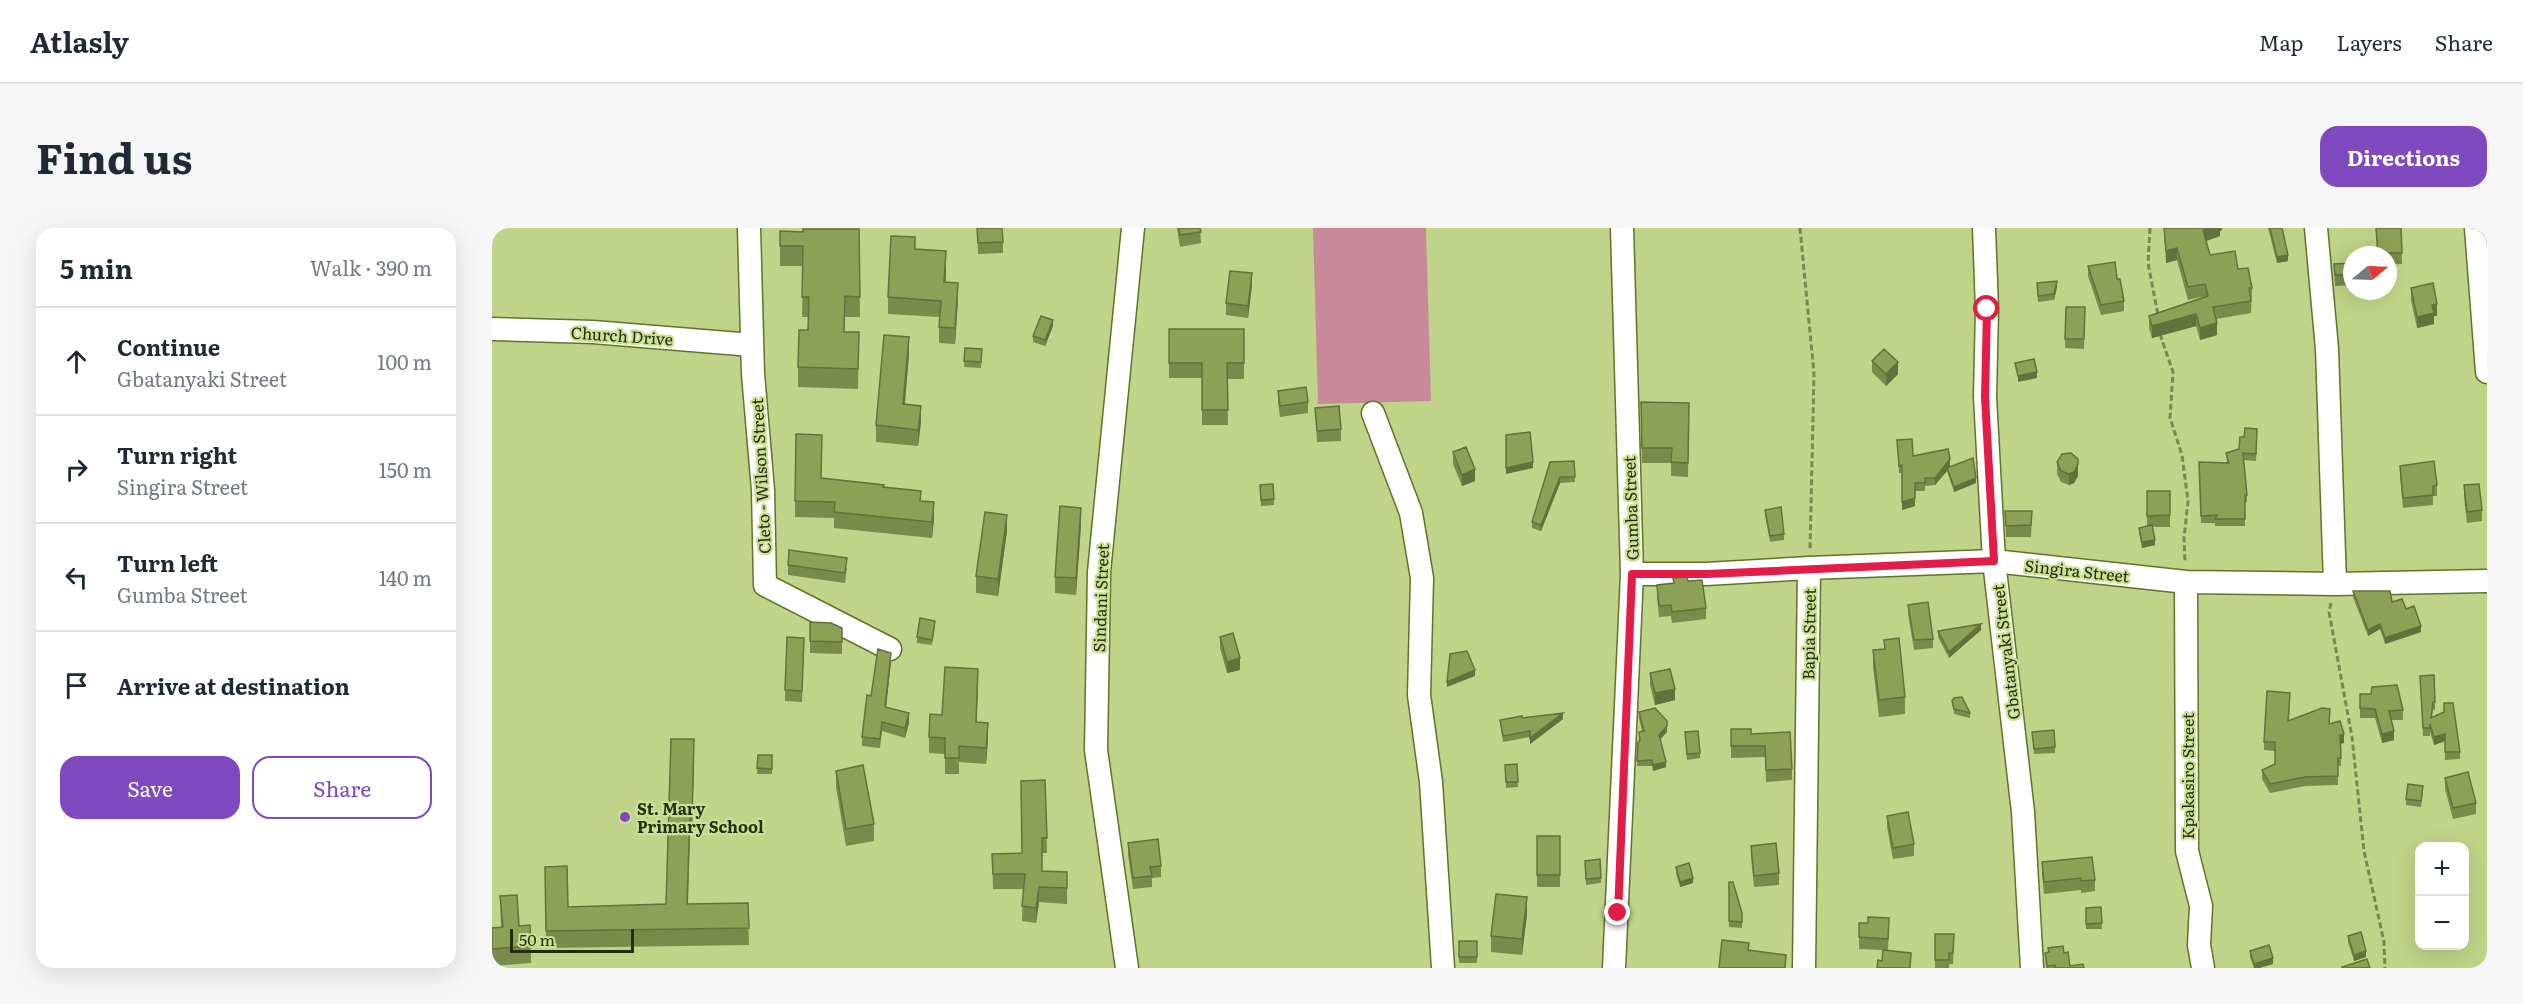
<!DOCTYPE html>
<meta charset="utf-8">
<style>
:root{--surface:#fff;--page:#f6f6f7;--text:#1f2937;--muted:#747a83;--line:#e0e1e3;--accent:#7f49c0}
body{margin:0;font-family:Literata,serif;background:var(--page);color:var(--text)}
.controls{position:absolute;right:18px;bottom:18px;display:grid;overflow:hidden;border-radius:12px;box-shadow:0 6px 24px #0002}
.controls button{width:54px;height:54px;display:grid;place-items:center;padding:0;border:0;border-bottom:2px solid var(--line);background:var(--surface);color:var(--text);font:30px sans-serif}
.compass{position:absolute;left:1851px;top:18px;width:54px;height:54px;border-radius:50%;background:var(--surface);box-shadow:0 6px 24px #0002;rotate:71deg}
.scale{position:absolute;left:18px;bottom:15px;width:124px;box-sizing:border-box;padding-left:6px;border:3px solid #252d0d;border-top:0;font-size:16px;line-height:21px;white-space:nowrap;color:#252d0d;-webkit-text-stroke:4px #cce194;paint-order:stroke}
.stop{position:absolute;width:18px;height:18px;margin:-14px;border:4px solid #e11d48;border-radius:50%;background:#fff}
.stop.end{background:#e11d48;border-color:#fff;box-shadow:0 2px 6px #0008}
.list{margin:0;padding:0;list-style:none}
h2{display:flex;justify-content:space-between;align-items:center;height:78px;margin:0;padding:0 24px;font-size:26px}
h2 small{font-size:20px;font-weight:400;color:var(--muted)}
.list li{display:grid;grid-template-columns:39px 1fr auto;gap:18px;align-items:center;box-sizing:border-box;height:108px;padding:0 24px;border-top:2px solid var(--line)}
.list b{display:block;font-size:22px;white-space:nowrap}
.list p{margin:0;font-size:20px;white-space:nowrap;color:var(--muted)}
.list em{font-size:20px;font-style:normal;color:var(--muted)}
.actions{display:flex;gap:12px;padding:18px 24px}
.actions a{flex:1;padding:14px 0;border:2px solid var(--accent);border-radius:18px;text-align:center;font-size:21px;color:var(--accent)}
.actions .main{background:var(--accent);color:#fff}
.icon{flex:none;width:33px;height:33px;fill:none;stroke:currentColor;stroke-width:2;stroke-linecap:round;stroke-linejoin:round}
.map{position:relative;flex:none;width:1995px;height:740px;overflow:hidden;border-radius:18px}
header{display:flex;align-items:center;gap:36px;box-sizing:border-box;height:84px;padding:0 30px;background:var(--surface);border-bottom:2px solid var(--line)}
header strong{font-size:28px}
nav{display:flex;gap:33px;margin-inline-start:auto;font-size:21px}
.intro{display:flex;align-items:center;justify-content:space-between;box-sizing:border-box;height:144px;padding:0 36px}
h1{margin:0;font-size:42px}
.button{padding:15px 27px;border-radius:18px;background:var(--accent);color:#fff;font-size:21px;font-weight:700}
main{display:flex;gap:36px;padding:0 36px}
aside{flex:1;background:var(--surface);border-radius:18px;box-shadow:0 6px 24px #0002}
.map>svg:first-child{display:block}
.green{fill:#c8899a}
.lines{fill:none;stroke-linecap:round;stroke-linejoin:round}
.minor-casing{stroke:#617327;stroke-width:25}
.path{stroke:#788750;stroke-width:3;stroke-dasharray:6 3;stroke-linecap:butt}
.minor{stroke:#fff;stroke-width:22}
.wall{fill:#798a4a}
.shaded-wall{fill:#63713c}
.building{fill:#8da156;stroke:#63713c;stroke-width:1.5}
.route{stroke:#e11d48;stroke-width:8}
.poi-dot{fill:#7f49c0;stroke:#cce194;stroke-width:2}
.labels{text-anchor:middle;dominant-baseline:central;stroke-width:4.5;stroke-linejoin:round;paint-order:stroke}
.street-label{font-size:16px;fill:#252d0d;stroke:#cce194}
.poi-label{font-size:16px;font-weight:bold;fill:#252d0d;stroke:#cce194;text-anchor:start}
</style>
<header>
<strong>Atlasly</strong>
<nav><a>Map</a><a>Layers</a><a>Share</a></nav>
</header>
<div class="intro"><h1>Find us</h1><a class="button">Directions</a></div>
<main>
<aside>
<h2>5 min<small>Walk · 390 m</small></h2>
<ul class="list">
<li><svg class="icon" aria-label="ahead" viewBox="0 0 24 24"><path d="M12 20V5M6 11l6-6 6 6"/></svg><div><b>Continue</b><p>Gbatanyaki Street</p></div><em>100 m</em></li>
<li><svg class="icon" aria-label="right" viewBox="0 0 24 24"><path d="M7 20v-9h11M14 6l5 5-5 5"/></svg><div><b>Turn right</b><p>Singira Street</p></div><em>150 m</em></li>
<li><svg class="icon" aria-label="left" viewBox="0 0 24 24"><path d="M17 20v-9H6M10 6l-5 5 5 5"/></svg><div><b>Turn left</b><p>Gumba Street</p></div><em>140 m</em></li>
<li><svg class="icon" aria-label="arrive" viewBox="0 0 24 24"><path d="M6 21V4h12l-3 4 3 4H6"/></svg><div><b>Arrive at destination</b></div></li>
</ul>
<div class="actions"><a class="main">Save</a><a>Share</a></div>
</aside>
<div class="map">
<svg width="1995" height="740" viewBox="0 0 1995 740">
<rect width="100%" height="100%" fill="#bfd488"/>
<!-- green -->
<path class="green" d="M821,0H934L939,173L826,176Z"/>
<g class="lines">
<defs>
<path id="minor" d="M257,0L261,146L271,262L273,357L398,421
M1492,0L1495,81L1493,169L1502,333L1531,584L1540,740
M1824,0L1835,121L1843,356
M1984,0L1995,144
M0,101L101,104L260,117
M881,185L919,285L930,350L927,467L939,554L951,740
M1140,346H1214L1317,340L1502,333L1694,354L1843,356L1995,353
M1694,354L1695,623L1709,678L1707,717L1711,740
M635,740L604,522L607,344L641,0
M1122,740L1140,346L1130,0
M1312,740L1317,340"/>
</defs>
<!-- minor casing -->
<use href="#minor" class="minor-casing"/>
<!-- path -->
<path class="path" d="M1308,0L1322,146L1318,322
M1658,0L1656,35L1666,87
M1668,106L1681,144L1678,190L1690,227L1696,273L1692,310L1693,334
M1839,375L1837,384L1860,509L1872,623L1892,714L1893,740"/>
<!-- minor -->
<use href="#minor" class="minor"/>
</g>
<!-- wall -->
<path class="wall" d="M485,0L511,14V25L486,26Z
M685,0H708L709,15L688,19Z
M1672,0H1730V2L1728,3V8L1714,13L1718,27L1746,41L1760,60L1759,85L1724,91L1725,107L1708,112L1704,98L1660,110L1657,100V88L1713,68L1696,72L1685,32L1674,35Z
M1776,0H1790L1796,33L1785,35Z
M1884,0H1909L1910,36L1896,37V27H1885Z
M367,1L368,89H353L352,104H367L366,161L306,159V139L316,102L317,89H310L311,38H288V3L311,4Z
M423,21L454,40V54L466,71L463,116L447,115V89L396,86V69Z
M1860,35V57L1843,58L1842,36Z
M1596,38L1625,51L1632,73V83L1609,87L1596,48Z
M1545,55L1565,59L1562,72L1546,74Z
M760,57L756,90L734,87V75Z
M1919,60L1945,88H1942V96L1925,100L1919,72Z
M1574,79H1593L1592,121L1573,120Z
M561,98L553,118L541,114V108Z
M677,101H752V151H735L736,197H710V150H677Z
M473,120L490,121L489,140L472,139Z
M417,126L413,176L429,194L426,218L384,214V197Z
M1380,133L1406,146L1394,158L1380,144Z
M786,163L816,174V185L788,189L786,174Z
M1197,175L1196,249L1179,248V235H1150L1149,189Z
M823,180L849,201V213L825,214Z
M1765,208L1764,233L1751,232L1755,267V274H1753V298H1723V295H1709L1707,234L1735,235L1734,225L1747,221Z
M1405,212L1421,228L1458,238L1484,255L1462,264L1455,243L1443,257L1433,258V263H1423V278L1410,282V245H1407Z
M961,224L983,253L970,258L961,236Z
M1082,233L1083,254L1068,255L1049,303L1040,300V294L1058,234Z
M1565,234L1586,248L1582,255L1577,257L1569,254L1565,246Z
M1908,238L1945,257V268H1941V277L1911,280L1908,248Z
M329,250L392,259L429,273L442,290L440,310L342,300V290L303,289V273Z
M781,256L782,277L769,278L768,263Z
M1972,257L1990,282V293L1975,295L1972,269Z
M1655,263H1678V299H1660L1663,317L1650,320L1647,305V300L1655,298Z
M1273,282L1292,306V312L1278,314L1273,287Z
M1513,283H1540L1539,309H1514Z
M589,297L584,367L563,365V349Z
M515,303L506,368L484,365V348Z
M296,337L355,340L353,355L296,347Z
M1181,350L1196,353L1214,380V391L1180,395L1179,388L1167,389L1165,368V357L1181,355Z
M1861,363L1900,374L1914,381L1929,404L1893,416L1888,401L1876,408L1861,369Z
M1416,377L1441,411V420L1422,422L1416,386Z
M318,394L350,400V426L318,425Z
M443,398L440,417L425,415V409Z
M1489,402L1457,430L1446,409V403Z
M728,409L748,442L735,445L728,420Z
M1392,412L1413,469V486L1387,489L1381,439V422L1392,421Z
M312,421L310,474L293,473V462Z
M399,434L394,479L417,495L413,510L390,503L388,520L370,518V509L379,468Z
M1158,445L1183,472L1163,477L1158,457Z
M1928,448L1943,474V482H1941L1940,489L1968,524V531L1953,532V513L1942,517L1938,504V508H1931Z
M486,457L484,494L496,511L494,536L467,534V546H453V526L437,525V509L450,487Z
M1868,466L1911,482V492H1900L1902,512L1890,515L1883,490H1868Z
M1460,473L1478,485V490L1462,486Z
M1798,473L1797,492L1838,496L1852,515L1848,516L1849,538H1846V557L1813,558L1778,565L1770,551V542L1783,536V523L1772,522V514Z
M1147,484L1175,504L1168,511L1174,539L1161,543L1160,538H1145L1146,514L1147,513V504L1150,503L1147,490Z
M1030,490L1071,491L1038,516V509L1011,514L1008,492Z
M1239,501L1259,506L1300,541V552L1274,554L1273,529L1239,530Z
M1193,504L1208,525V530L1195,532Z
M1540,504L1563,519V525L1542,526Z
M266,527H280V546H265Z
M202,528L200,605H198L196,676L256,675L257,717L54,720L53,639L76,679L174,676Z
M1025,536L1026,559L1014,560L1013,537Z
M344,543L382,596V613L354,618L344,559Z
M1953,550L1984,575V586L1961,591L1953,561Z
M553,552L555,625H550V643L575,659V676L547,674L544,695L530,693L531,661H501L500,626L530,625Z
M1931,564L1929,579L1914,577V571Z
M1395,588L1422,616V628L1401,631L1395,599Z
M1045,608H1068V659H1045Z
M636,615L669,638V649L660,650V659L641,661L636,627Z
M1259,618L1287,645V657L1262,659L1259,629Z
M1093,633L1109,650V655L1094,657Z
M1550,634L1603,652V663L1589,665V662L1552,666L1550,646Z
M1184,639L1201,655L1188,659L1184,645Z
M1237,654L1250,685V700L1237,699Z
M8,668L39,718V735L0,738V700L9,699Z
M1609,679L1610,701H1594V680Z
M1035,686L1030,727L999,724V708Z
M1397,702L1396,722L1419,740L1390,733L1391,722L1367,721V709Z
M1443,706H1462L1461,736H1457V740H1443Z
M1856,708L1874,729L1862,733L1856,714Z
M967,713H985V735H967Z
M1556,720L1572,725L1578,738L1592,740H1554L1553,725L1556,724Z
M1758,723L1781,736L1767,740H1762L1758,729Z"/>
<!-- shaded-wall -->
<path class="shaded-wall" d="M1716,0H1730V2L1728,3V8L1711,14V2Z
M1685,20V32L1674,35V23Z
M454,23V40L452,70V54Z
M1796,27V33L1785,35V29Z
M760,45V57L756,90V78Z
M1565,53V59L1562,72V66Z
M466,55V71L463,116V100Z
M1945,76V88H1942V96L1925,100V89L1940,77Z
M1704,86V98L1660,110V98Z
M561,92V98L553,118V112Z
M1725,95V107L1708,112V100Z
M417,109V126L411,193V176Z
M1406,134V146L1394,158V146Z
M1545,144V150L1526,154V148Z
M429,178V194L426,218V202Z
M1458,231V239L1455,240V243L1443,257V250Z
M1041,234V240L1014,246V240Z
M1586,236V248L1582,255L1577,257V246Z
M983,241V253L970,258V247Z
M1068,249V255L1049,303V297Z
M1484,250V255L1462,264V259Z
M1423,270V278L1410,282V274Z
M442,274V290L440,310V294Z
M589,280V297L584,367V350Z
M515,287V303L506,368V351Z
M1663,312V317L1650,320V314Z
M1489,396V402L1457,430V424Z
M1888,396V401L1876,408V402Z
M1929,398V404L1893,416V410Z
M399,425V434L393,488V479Z
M748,430V442L735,445V434Z
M486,441V457L484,510V494Z
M983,442V448L955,459V454Z
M1183,461V472L1163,477V465Z
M417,485V495L413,510V500Z
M1071,485V491L1038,516V510Z
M496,495V511L494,536V520Z
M1175,498V504L1167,513V507Z
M1902,503V512L1890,515V506Z
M1852,506V515L1848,516V507Z
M1953,506V513L1942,517V509Z
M202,511V528L200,605V588Z
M1174,534V539L1161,543V537Z
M1201,650V655L1188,659V654Z
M547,659V674L544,695V680Z
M1035,669V686L1030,727V711Z
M1874,723V729L1862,733V727Z
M1781,730V736L1767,740H1762V736Z"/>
<!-- building -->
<path class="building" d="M485,0H510L511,14L486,15Z
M687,0H708L709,4L688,7Z
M1672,0H1716L1711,2L1718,27L1743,23L1746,41L1756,40L1760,60H1757L1759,73L1721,79L1725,95L1708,100L1704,86L1660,98L1657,88L1716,68L1713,56L1696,59L1685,20L1674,23Z
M1778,0H1790L1796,27L1785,29Z
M1884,0H1909L1910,25H1886Z
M311,1H367L368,69L353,68L352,104H367L366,141L306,139L307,102H316L317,69H310L311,18H288V3L311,4Z
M399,8L423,9V21L454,23L452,54L466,55L463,100L447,99L449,73L396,69Z
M1623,34L1625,51H1628L1632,73L1609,77L1596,38Z
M1860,35V47H1843L1842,36Z
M738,43L760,45L756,78L734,75Z
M1565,53L1562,66L1546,68L1545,55Z
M1941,55L1945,76L1940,77L1942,85L1925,89L1919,60Z
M1574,79H1593L1592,111H1573Z
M549,88L561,92L553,112L541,108Z
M677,101H752V135H735L736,182H710V135H677Z
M392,107L417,109L411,176L429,178L426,202L384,197Z
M473,120L490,121L489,134L472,133Z
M1392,121L1406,134L1394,146L1380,133Z
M1542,131L1545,144L1526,148L1523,135Z
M814,159L816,174L788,178L786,163Z
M1149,174L1197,175L1196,235L1179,234L1180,220H1150Z
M847,178L849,201L825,203L823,180Z
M1753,200L1765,201L1764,226L1751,225L1755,267H1753V291H1723L1725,287L1709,288L1707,234L1737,235L1734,225L1747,221L1748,209H1752Z
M1038,204L1041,234L1014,240V207Z
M304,206L330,207L329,250L392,257L391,259L429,263L428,273L442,274L440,294L342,284L343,274L303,273Z
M1420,211L1421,228L1456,221L1458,231L1443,250H1433V255H1423V270L1410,274V237L1407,238L1405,212Z
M974,219L983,241L970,247L961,224Z
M1579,225L1586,231V236L1582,244L1577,246L1569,243L1565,234L1570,226Z
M1481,230L1484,250L1462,259L1455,240Z
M1082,233L1083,249H1068L1049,297L1040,294L1058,234Z
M1942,233L1945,257L1941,258V267L1911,270L1908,238Z
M781,256L782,271L769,272L768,257Z
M1987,256L1990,282L1975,284L1972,257Z
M1655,263H1678V287L1655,288Z
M568,278L589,280L584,350L563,349Z
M1289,279L1292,306L1278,308L1273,282Z
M1513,283H1540L1539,297L1514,298Z
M493,284L515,287L506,351L484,348Z
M1660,297L1663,312L1650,314L1647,300Z
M297,322L355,330L353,345L296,337Z
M1195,349L1196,353L1210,352L1214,380L1180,384L1179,377L1167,378L1165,357L1182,355L1181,350Z
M1861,363H1898L1900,374L1910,371L1914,381L1922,378L1929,398L1893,410L1888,396L1876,402Z
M1436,374L1441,411L1422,412L1416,377Z
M428,390L443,393L440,412L425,409Z
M318,394L339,395L350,400V414L318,413Z
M1489,396L1457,424L1446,403Z
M741,405L748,430L735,434L728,409Z
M295,409L312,410L310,463L293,462Z
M1407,410L1413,469L1387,472L1381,422L1393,421L1392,412Z
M386,421L399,425L393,479L417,485L413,500L390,494L388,511L370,509L375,467L379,468Z
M975,423L983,442L955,454L958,426Z
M453,439L486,441L484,494L496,495L494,520L467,518V530H453V510L437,509L438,486L450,487Z
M1178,441L1183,461L1163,465L1158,445Z
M1942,447L1943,474H1941L1939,490L1952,484V475H1961L1968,524H1953V506L1942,509L1938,496V500H1931L1928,448Z
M1905,457L1911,482L1897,483L1902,503L1890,506L1883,481L1868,480V466H1879L1880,459Z
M1775,463L1798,465L1796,493L1830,480L1838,481L1837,496L1848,493L1852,506L1848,507L1849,530H1846V548L1813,549L1778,556L1770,542L1783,536V514H1772Z
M1470,469L1478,485L1462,481L1460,473L1462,470Z
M1163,480L1175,493V498L1167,507L1174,534L1161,537L1160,532L1145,533L1146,514L1148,512L1147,504L1152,503L1147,484Z
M1071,485L1038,510V503L1011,508L1008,492L1030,488V490Z
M1239,501H1259V506L1298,504L1300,541L1274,542L1273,518H1239Z
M1562,502L1563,519L1542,521L1540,504Z
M1206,503L1208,525L1195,526L1193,504Z
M179,511H202L200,588H198L195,676L256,675L257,700L54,703L53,639L75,638L76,679L174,676Z
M266,527H280V541L265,540Z
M1025,536L1026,554H1014L1013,537Z
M371,537L382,596L354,601L344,543Z
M1976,544L1984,575L1961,580L1953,550Z
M553,552L555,610H550V643L575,644V660L547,659L544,680L530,678L533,646H501L500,626L530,625L529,553Z
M1916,556L1931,558L1929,573L1914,571Z
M1416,584L1422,616L1401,620L1395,588Z
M1045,608H1068V647H1045Z
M666,611L669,638L658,639L660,648L641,650L636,615Z
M1284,615L1287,645L1262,648L1259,618Z
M1600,629L1603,652L1589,653V650L1552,654L1550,634Z
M1108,631L1109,650L1094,651L1093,633Z
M1197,635L1201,650L1188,654L1184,639Z
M1237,654H1241L1250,685V694L1237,693Z
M1004,666L1035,669L1030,711L999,708Z
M25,667L27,698L38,697L39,718L0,721V700L11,699L8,668Z
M1609,679L1610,695L1594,696V680Z
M1376,689L1397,690L1396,711L1367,709V695H1376Z
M1869,704L1874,723L1862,727L1856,708Z
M1443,706H1462L1461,725H1457V732H1443Z
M1230,712L1257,715L1256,722L1294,727L1293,740H1227Z
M967,713H985V729H967Z
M1777,717L1781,730L1762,736L1758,723Z
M1571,718L1572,725L1576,724L1578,738L1591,736L1592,740H1563V737L1555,738L1553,725L1557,724L1556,720Z
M1391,722L1419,725L1418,740H1385L1386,732L1390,733Z
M1875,731L1878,740H1850V739Z
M1995,737V740H1986Z"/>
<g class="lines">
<!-- route -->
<path class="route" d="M1126,685L1140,346H1214L1502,333L1493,169L1495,81"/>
</g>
<!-- markers -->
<circle class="poi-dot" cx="133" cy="589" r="6"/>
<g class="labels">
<!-- street labels -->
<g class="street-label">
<text transform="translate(130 107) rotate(4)">Church Drive</text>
<text transform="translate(268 248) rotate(-93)">Cleto - Wilson Street</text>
<text transform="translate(1138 280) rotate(-92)">Gumba Street</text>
<text transform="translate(1585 342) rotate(6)">Singira Street</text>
<text transform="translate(608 370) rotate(-88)">Sindani Street</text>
<text transform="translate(1316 406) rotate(-89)">Bapia Street</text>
<text transform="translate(1513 424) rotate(-97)">Gbatanyaki Street</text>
<text transform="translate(1695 548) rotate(-90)">Kpakasiro Street</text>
</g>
<!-- poi labels -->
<g class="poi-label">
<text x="145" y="580">St. Mary<tspan x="145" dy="18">Primary School</tspan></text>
</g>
</g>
</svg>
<div class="controls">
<button>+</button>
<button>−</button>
</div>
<svg class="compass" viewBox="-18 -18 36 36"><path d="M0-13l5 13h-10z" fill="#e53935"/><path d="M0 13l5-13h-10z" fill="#747a83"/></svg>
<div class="scale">50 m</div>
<div class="stop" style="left:1495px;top:81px"></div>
<div class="stop end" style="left:1126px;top:685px"></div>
</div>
</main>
